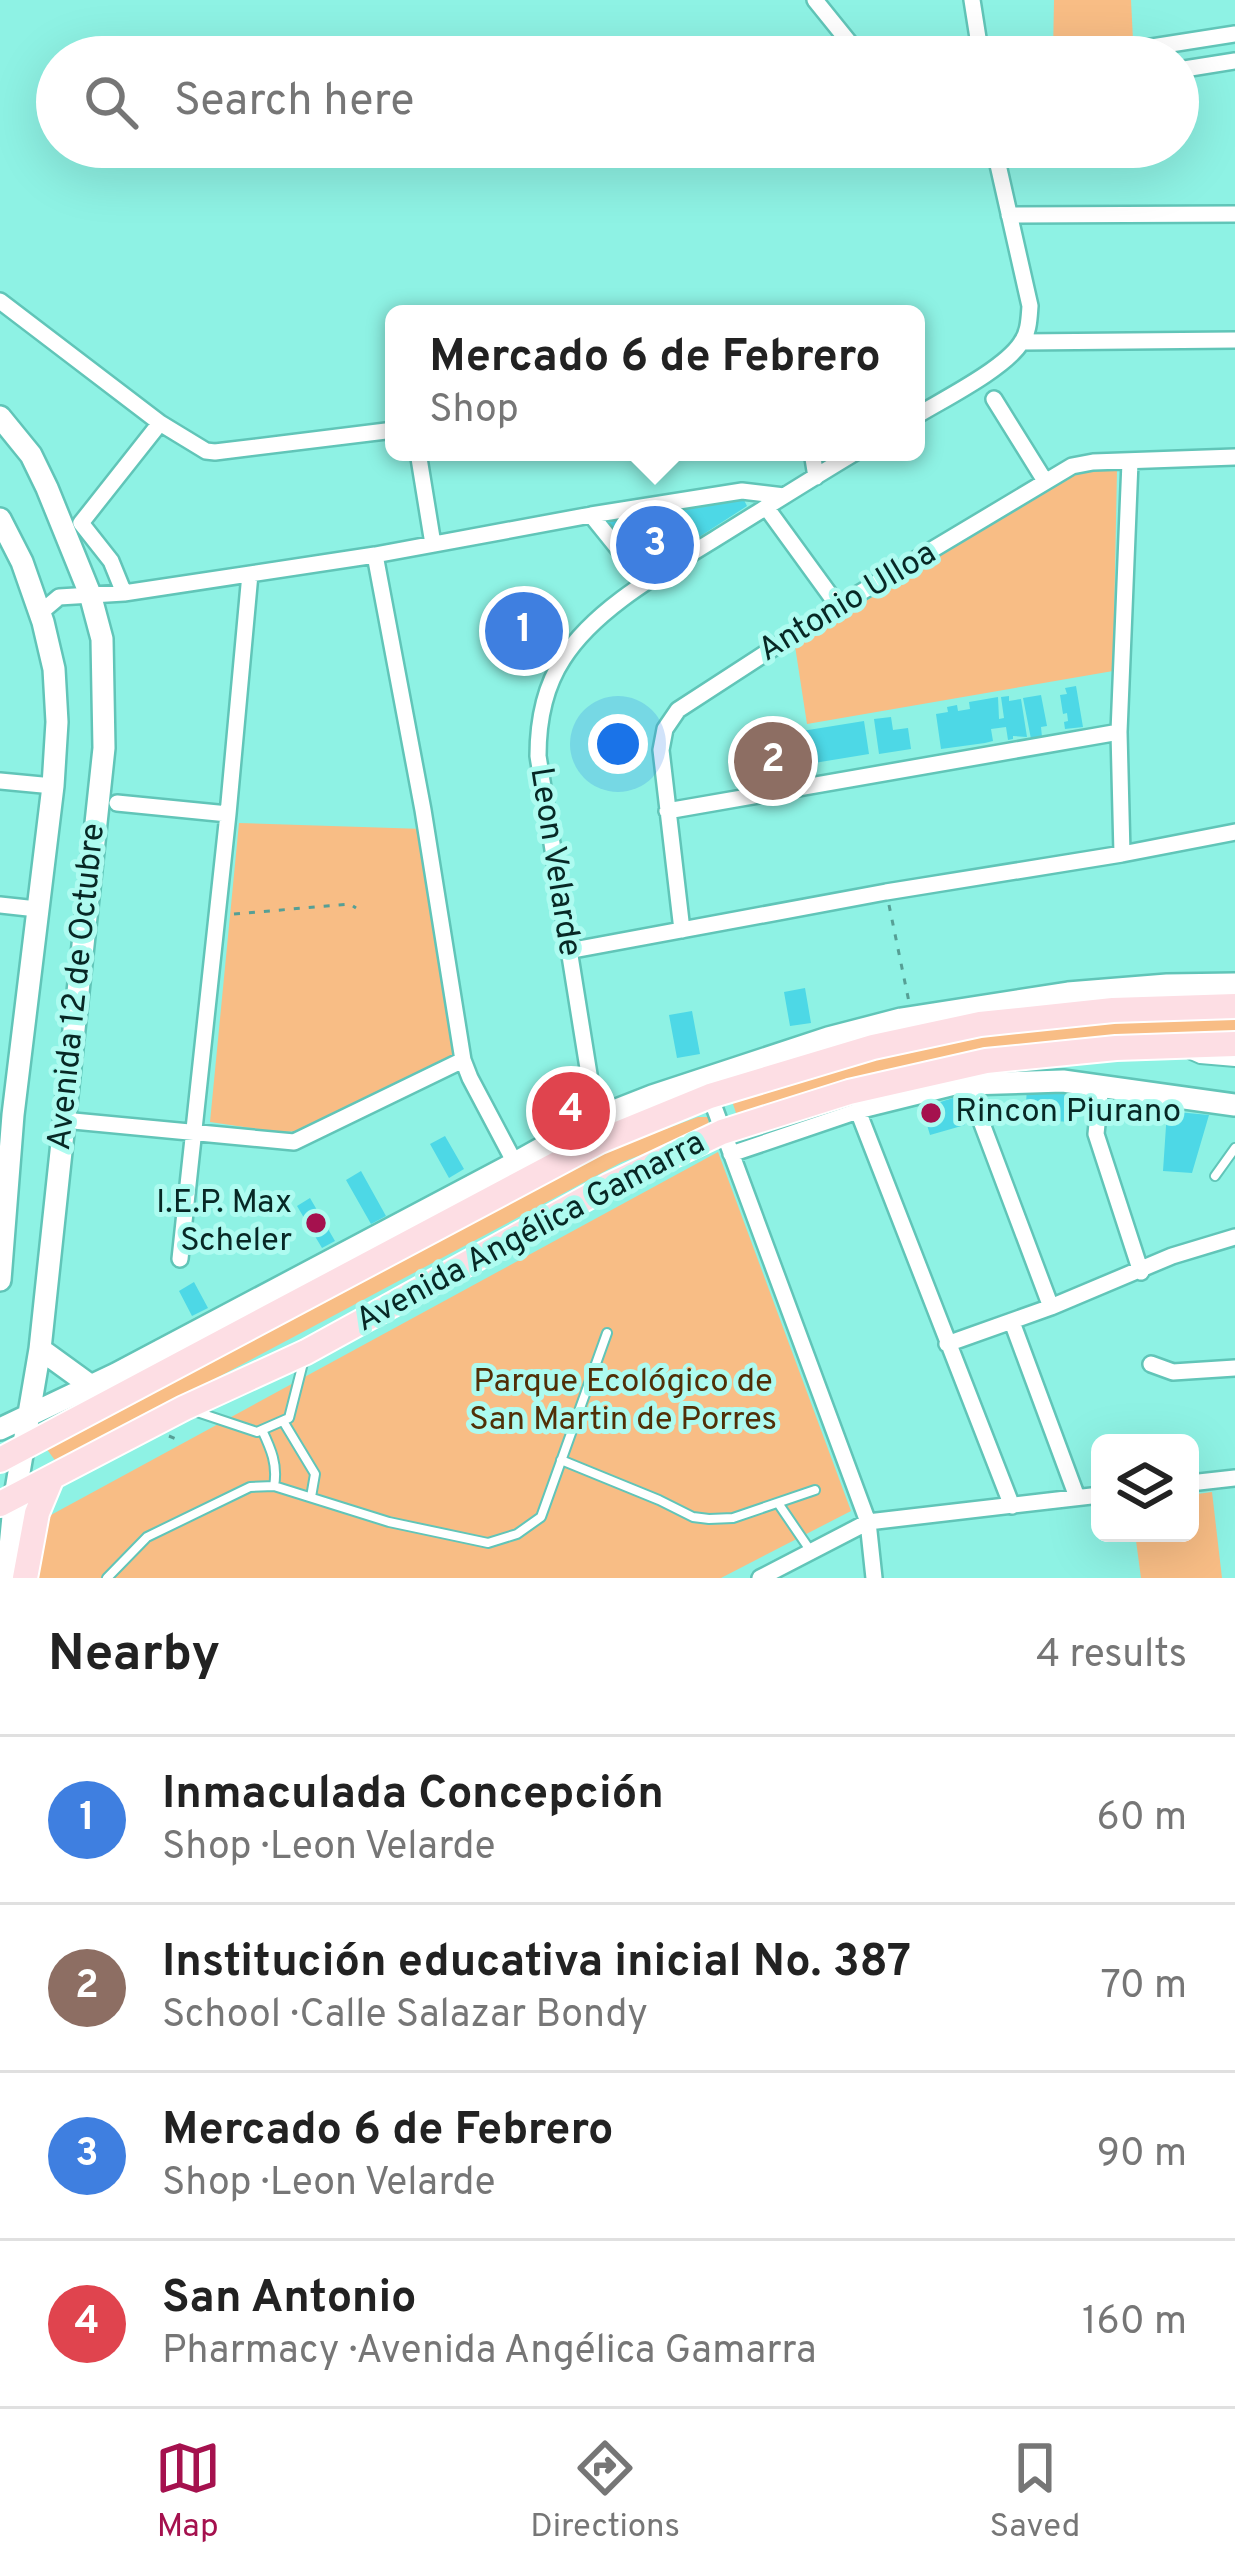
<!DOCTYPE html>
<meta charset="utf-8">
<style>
:root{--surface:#fff;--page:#f2f2f2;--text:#222;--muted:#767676;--line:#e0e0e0;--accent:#a5114e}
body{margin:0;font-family:Overpass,sans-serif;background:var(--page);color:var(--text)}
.controls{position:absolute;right:36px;bottom:36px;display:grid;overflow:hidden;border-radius:18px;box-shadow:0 12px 48px #0002}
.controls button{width:108px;height:108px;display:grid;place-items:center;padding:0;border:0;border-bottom:3px solid var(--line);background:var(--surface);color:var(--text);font:60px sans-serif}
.you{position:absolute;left:618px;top:744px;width:42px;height:42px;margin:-30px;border:9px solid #fff;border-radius:50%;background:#1a73e8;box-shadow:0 0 0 18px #1a73e833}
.badge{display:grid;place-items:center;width:78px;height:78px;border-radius:50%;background:var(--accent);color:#fff;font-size:39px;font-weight:700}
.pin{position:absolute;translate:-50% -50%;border:6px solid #fff;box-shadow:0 3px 12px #0006}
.popup{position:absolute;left:385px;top:305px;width:540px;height:156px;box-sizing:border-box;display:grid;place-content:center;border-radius:18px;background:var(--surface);filter:drop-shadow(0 3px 9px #0005);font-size:39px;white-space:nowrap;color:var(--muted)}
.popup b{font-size:45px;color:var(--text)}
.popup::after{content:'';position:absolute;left:50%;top:100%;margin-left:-24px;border:24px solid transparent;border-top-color:var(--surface)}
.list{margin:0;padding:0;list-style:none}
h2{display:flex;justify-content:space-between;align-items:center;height:156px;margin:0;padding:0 48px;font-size:51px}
h2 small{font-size:39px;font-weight:400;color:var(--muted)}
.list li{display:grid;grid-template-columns:78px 1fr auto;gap:36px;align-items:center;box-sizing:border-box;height:168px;padding:0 48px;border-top:3px solid var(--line)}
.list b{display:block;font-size:45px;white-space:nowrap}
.list p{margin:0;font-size:39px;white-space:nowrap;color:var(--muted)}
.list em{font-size:39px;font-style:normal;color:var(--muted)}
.icon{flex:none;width:66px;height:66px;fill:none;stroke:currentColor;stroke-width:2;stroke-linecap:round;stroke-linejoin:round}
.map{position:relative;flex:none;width:1235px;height:1578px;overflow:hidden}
.search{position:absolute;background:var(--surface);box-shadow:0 12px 48px #0002;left:36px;right:36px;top:36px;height:132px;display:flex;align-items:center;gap:30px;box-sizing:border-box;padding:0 42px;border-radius:66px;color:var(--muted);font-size:45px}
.sheet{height:828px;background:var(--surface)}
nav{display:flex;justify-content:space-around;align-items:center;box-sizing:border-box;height:168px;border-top:3px solid var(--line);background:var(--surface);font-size:33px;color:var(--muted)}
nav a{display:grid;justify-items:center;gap:6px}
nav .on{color:var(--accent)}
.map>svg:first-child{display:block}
.green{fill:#f8bd85}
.building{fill:#4dd8e6}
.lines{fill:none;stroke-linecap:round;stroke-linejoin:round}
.lane-casing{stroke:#61c5b8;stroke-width:12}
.street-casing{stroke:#61c5b8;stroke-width:20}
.secondary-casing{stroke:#61c5b8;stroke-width:26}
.primary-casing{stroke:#fff;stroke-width:28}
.path{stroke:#569f95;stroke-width:3;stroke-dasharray:6 9;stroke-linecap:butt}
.lane{stroke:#fff;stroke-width:8}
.street{stroke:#fff;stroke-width:15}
.secondary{stroke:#fff;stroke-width:21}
.primary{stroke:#fddee4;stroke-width:24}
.poi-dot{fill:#a5114e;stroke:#aefbf0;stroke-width:4.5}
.labels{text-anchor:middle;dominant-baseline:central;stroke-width:10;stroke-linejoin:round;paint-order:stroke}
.street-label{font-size:33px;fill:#072825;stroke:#aefbf0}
.poi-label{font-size:33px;fill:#072825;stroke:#aefbf0;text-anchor:start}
.park-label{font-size:33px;fill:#512f07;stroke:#aefbf0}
</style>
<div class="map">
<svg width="1235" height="1578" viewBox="0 0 1235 1578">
<rect width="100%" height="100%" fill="#8ef2e4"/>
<!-- green -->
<path class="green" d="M1054,0H1131L1133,40L1053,53Z
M1095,468L1117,470L1113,671L807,724L795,646L1049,485L1074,473Z
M239,823L424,829L461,1054L305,1131L278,1132L210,1122Z
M1235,1015V1038L1108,1042L738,1119L731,1098L937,1039L1071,1022Z
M698,1117H710L706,1131L622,1162L57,1463L43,1444L606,1151Z
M718,1152L851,1511L721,1578H32L38,1522Z
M1212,1492L1222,1578H1141L1135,1533H1190V1495Z"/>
<!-- building -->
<path class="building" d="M741,494L747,506L645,572L602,518Z
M519,610L550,650L540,669L519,673L509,612Z
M1076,686L1083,727L1065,729L1064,722L1068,721L1067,713L1063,714L1060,695L1067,694L1065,688Z
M1041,695L1047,726L1041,727L1042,737L1031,739L1023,698Z
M1009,696V701L1021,699L1027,737L1013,736V739L1008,740L1006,727L991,729L993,741L985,743L941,749L936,714L948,712L947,707L957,705L958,711L970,709L969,702L998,697L999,719L1004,718L1001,697Z
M891,717L893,730L908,728L911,749L879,754L874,719Z
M864,721L869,754L808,764L802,731Z
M805,988L811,1023L790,1026L784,992Z
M692,1011L700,1054L677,1058L669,1015Z
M563,1069L578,1103L574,1113L545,1125L536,1102L547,1097L539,1080Z
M1027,1087L1070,1090L1077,1097L1075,1122L1025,1120Z
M956,1097L965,1125L930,1135L922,1108Z
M1167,1111L1209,1115L1192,1173L1163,1171Z
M445,1136L464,1169L449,1178L430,1144Z
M361,1171L386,1216L371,1224L346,1180Z
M310,1198L335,1241L322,1248L297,1206Z
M194,1282L208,1308L192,1316L179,1291Z"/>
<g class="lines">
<defs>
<path id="lane" d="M1191,1055L1200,1059L1235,1062
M1215,1176L1235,1148
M197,1412L257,1432L289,1418L304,1359
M283,1421L315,1474L311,1497
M262,1430C271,1449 278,1465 274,1486
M561,1460L659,1500L693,1517L709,1519L733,1518L815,1490
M778,1503L810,1550
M107,1578L147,1537L250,1487L274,1486L389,1522L488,1543L517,1534L541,1517L607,1333"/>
<path id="street" d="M815,0L861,57
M972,0L981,57
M1088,57L1235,34
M1178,70L1235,61
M1009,215L1235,214
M0,301L160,423
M1023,342L1235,340
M994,399L1045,481
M916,416C944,399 1004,369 1021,343C1029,332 1029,319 1030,306L994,147
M418,452L433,544
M812,452L816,477
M766,507L838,606
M591,515L645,582
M375,555L423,810L463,1060L470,1078L515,1163
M124,593L111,561L81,523L160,423L206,451L215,452L394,430
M40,613L59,597L124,593L375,555L591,515L742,491L784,496
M0,781L53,786
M117,803L228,814
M667,811L1119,732
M1122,854L1119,732L1130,462
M0,905L37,909
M682,930L661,750L665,729L678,710L838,606L1072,466L1093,462L1235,457
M568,951L886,892L1122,854L1235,832
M1101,1085L1096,1134L1141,1272
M710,1096L868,1522L874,1578
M858,1111L1012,1506
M596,1118L538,756C538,721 544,688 563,659C595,608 665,570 715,539C762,510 809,480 856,452
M63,1120L294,1142L463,1060
M731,1154L858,1111L967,1084L1051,1307
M180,1259L228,814L250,574
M1012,1322L1077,1497
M947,1344L1051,1307L1172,1256L1235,1237
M1151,1364L1173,1372L1235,1368
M1190,1483L1235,1478
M760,1578L868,1522L1100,1495"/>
<path id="secondary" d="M0,417L31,455L47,488L90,594L102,639L104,748L40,1349L15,1496L7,1578
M0,519L22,562L43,622L54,669L57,722L53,786L13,1115L0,1280
M967,1084L1063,1081L1235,1105
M40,1349L91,1386
M0,1429L116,1374L515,1163L596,1118L652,1096L828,1038L901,1019L1068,993L1167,985L1235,984"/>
<path id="primary" d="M0,1460L600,1141L710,1096L873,1047L980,1024L1113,1010L1235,1006
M0,1504L184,1408L306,1352L608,1186L722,1132L849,1092L986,1061L1116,1048L1235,1044
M25,1578L37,1513L52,1477"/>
</defs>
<!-- lane casing -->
<use href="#lane" class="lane-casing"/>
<!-- street casing -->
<use href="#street" class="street-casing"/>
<!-- secondary casing -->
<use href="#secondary" class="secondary-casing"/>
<!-- primary casing -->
<use href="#primary" class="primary-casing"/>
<!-- path -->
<path class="path" d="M889,905L909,1002
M234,914L350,904L356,908
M169,1436L181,1441"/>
<!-- lane -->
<use href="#lane" class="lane"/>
<!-- street -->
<use href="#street" class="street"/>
<!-- secondary -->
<use href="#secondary" class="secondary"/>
<!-- primary -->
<use href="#primary" class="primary"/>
</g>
<!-- markers -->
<g class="poi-dot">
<circle cx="931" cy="1113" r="12"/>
<circle cx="316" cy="1223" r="12"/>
</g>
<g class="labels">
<!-- street labels -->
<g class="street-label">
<text transform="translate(848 603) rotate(-31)">Antonio Ulloa</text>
<text transform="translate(554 862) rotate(81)">Leon Velarde</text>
<text transform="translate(78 987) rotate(-84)">Avenida 12 de Octubre</text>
<text transform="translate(531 1233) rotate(-28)">Avenida Angélica Gamarra</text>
</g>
<!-- poi labels -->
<g class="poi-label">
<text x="955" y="1113">Rincon Piurano</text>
<text x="292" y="1204" text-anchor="end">I.E.P. Max<tspan x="292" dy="38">Scheler</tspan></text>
</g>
<!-- park labels -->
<g class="park-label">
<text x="623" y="1383">Parque Ecológico de<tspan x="623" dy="38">San Martin de Porres</tspan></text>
</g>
</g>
</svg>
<div class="controls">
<button><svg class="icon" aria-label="layers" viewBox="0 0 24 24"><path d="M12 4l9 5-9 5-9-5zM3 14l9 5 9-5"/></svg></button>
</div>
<div class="you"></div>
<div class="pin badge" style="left:524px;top:631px;background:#3f7fe0">1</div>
<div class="pin badge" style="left:773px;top:761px;background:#8d6e63">2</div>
<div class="pin badge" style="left:655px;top:545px;background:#3f7fe0">3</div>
<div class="popup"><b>Mercado 6 de Febrero</b>Shop</div>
<div class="pin badge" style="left:571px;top:1111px;background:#e0444e">4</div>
<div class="search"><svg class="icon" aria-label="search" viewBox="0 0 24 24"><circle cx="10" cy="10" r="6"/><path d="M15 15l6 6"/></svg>Search here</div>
</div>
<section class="sheet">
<h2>Nearby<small>4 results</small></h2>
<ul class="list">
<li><span class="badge" style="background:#3f7fe0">1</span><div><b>Inmaculada Concepción</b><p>Shop · Leon Velarde</p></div><em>60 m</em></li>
<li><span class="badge" style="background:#8d6e63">2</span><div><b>Institución educativa inicial No. 387</b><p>School · Calle Salazar Bondy</p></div><em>70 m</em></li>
<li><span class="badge" style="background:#3f7fe0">3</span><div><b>Mercado 6 de Febrero</b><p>Shop · Leon Velarde</p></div><em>90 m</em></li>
<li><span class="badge" style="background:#e0444e">4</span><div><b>San Antonio</b><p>Pharmacy · Avenida Angélica Gamarra</p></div><em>160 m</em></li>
</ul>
</section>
<nav>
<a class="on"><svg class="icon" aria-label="map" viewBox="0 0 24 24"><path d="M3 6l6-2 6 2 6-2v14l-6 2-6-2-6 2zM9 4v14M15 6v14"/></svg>Map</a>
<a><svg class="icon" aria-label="directions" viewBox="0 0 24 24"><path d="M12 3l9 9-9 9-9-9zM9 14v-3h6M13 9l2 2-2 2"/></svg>Directions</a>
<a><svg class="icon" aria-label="saved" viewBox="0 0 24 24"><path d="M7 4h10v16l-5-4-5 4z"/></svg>Saved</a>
</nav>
